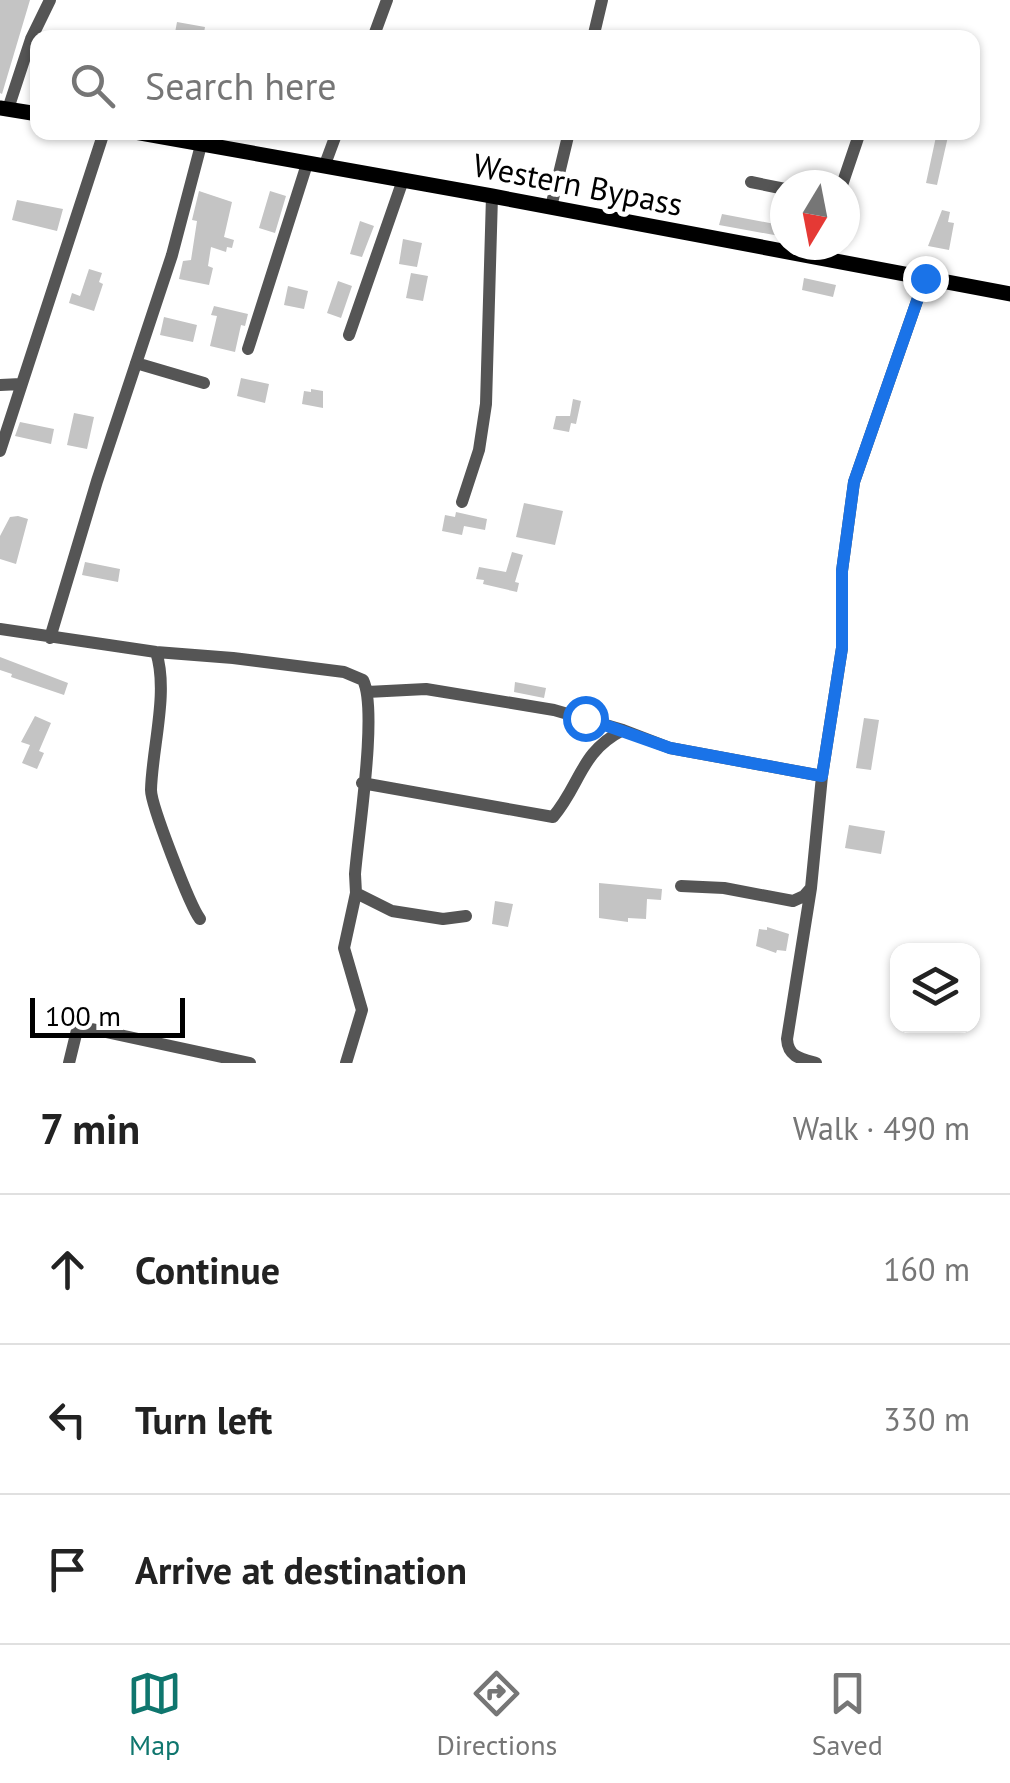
<!DOCTYPE html>
<meta charset="utf-8">
<style>
:root{--surface:#fff;--page:#f6f6f6;--text:#222;--muted:#767676;--line:#e0e0e0;--accent:#0f766e}
body{margin:0;font-family:"PT Sans",sans-serif;background:var(--page);color:var(--text)}
.controls{position:absolute;right:30px;bottom:30px;display:grid;overflow:hidden;border-radius:20px;box-shadow:0 2px 8px #0004}
.controls button{width:90px;height:90px;display:grid;place-items:center;padding:0;border:0;border-bottom:2px solid var(--line);background:var(--surface);color:var(--text);font:50px sans-serif}
.compass{position:absolute;left:770px;top:170px;width:90px;height:90px;border-radius:50%;background:var(--surface);box-shadow:0 2px 8px #0004;rotate:190deg}
.scale{position:absolute;left:30px;bottom:25px;width:155px;box-sizing:border-box;padding-left:10px;border:5px solid #000;border-top:0;font-size:28px;line-height:35px;white-space:nowrap;color:#000;-webkit-text-stroke:8px #fff;paint-order:stroke}
.stop{position:absolute;width:30px;height:30px;margin:-22px;border:8px solid #1a73e8;border-radius:50%;background:#fff}
.stop.end{background:#1a73e8;border-color:#fff;box-shadow:0 2px 10px #0008}
.list{margin:0;padding:0;list-style:none}
h2{display:flex;justify-content:space-between;align-items:center;height:130px;margin:0;padding:0 40px;font-size:42px}
h2 small{font-size:32px;font-weight:400;color:var(--muted)}
.list li{display:grid;grid-template-columns:65px 1fr auto;gap:30px;align-items:center;box-sizing:border-box;height:150px;padding:0 40px;border-top:2px solid var(--line)}
.list b{display:block;font-size:38px;white-space:nowrap}
.list em{font-size:32px;font-style:normal;color:var(--muted)}
.icon{flex:none;width:55px;height:55px;fill:none;stroke:currentColor;stroke-width:2;stroke-linecap:round;stroke-linejoin:round}
.map{position:relative;flex:none;width:1010px;height:1063px;overflow:hidden}
.search{position:absolute;background:var(--surface);box-shadow:0 2px 8px #0004;left:30px;right:30px;top:30px;height:110px;display:flex;align-items:center;gap:25px;box-sizing:border-box;padding:0 35px;border-radius:20px;color:var(--muted);font-size:38px}
.sheet{height:580px;background:var(--surface)}
nav{display:flex;justify-content:space-around;align-items:center;box-sizing:border-box;height:140px;border-top:2px solid var(--line);background:var(--surface);font-size:28px;color:var(--muted)}
nav a{display:grid;justify-items:center;gap:5px}
nav .on{color:var(--accent)}
.map>svg:first-child{display:block}
.building{fill:#c4c4c4}
.lines{fill:none;stroke-linecap:round;stroke-linejoin:round}
.minor{stroke:#555;stroke-width:12}
.major{stroke:#000;stroke-width:15}
.route{stroke:#1a73e8;stroke-width:12}
.labels{text-anchor:middle;dominant-baseline:central;stroke-width:10;stroke-linejoin:round;paint-order:stroke}
.street-label{font-size:32px;fill:#000;stroke:#fff}
</style>
<div class="map">
<svg width="1010" height="1063" viewBox="0 0 1010 1063">
<rect width="100%" height="100%" fill="#fff"/>
<!-- building -->
<path class="building" d="M0,0H30L2,94L0,93Z
M177,22L205,27L203,38H174Z
M937,132H949L937,185L926,183Z
M199,191L232,202L224,237L234,240L232,248L227,247L226,252L211,247L208,266L213,268L209,285L179,279L183,261L191,260L197,221L192,220Z
M270,191L286,196L275,233L259,228Z
M17,200L63,209L57,231L12,220Z
M942,210L950,212L948,222L954,223L949,250L928,246Z
M722,214L785,226V237L719,225Z
M360,221L374,226L362,257L350,254Z
M403,239L422,243L417,267L399,264Z
M89,269L102,273L99,282L103,284L94,311L69,303L72,293L80,296Z
M411,273L428,276L423,301L406,298Z
M804,278L836,285L833,297L802,290Z
M338,281L352,286L341,318L327,313Z
M288,286L308,291L304,309L284,305Z
M214,306L248,314L245,326L241,325L235,352L210,346L217,316L211,315Z
M164,317L197,325L193,342L160,335Z
M241,378L269,384L265,403L237,396Z
M311,389L323,391V408L302,404L304,391L311,392Z
M573,399L581,401L576,424L571,423L569,432L553,429L556,416H570Z
M74,413L94,417L87,449L67,445Z
M20,422L54,429L51,444L15,436Z
M524,503L563,511L555,545L516,537Z
M456,512L487,519L485,530L464,526L462,535L442,531L445,515L455,517Z
M18,516L28,519L16,564L0,559V536L10,517Z
M512,552L523,555L515,582L519,583L517,592L483,584L484,580L476,579L479,567L506,572Z
M85,562L120,569L118,582L82,575Z
M0,657L68,683L64,695L11,677L12,674L0,670Z
M515,682L546,688L544,698L514,692Z
M35,716L51,723L39,751L44,753L37,769L22,763L30,745L21,742Z
M864,718L879,720L871,770L856,768Z
M849,825L885,831L881,854L845,848Z
M599,883L662,889L661,900L647,899L646,919L628,918V922L599,918Z
M495,901L513,904L508,927L492,924Z
M767,927L789,934L786,951L777,950L776,953L756,946L759,929L767,930Z"/>
<g class="lines">
<!-- minor -->
<path class="minor" d="M373,38L387,0
M593,38L602,0
M8,109L31,39L50,0
M324,167L337,132
M751,182L785,189
M842,185L860,132
M551,207L569,132
M349,335L403,180
M248,349L307,164
M136,363L204,383
M0,385L21,384
M0,451L104,132
M462,502L479,450L486,404L492,196
M0,629L156,652L233,658L344,672L363,680C378,710 358,835 355,874L356,893L392,911L443,919L466,916
M50,638L97,481L172,255L201,145
M156,652C169,692 152,748 151,790C151,805 190,906 200,919
M367,692L426,689L554,710L623,730L670,748L822,776
M362,783L553,817C581,784 580,752 623,730
M681,886L724,888L793,901L804,896L811,888L822,776L842,648V571L854,482L925,278
M811,888L787,1039C788,1057 801,1059 816,1063
M69,1063L78,1026L250,1063
M346,1063L362,1010L344,948L356,893"/>
<!-- major -->
<path class="major" d="M0,108L38,114
M135,132L492,196L1010,294"/>
</g>
<g class="lines">
<!-- route -->
<path class="route" d="M585,718L670,748L822,776L842,648V571L854,482L925,278"/>
</g>
<g class="labels">
<!-- street labels -->
<g class="street-label">
<text transform="translate(578 184) rotate(11)">Western Bypass</text>
</g>
</g>
</svg>
<div class="controls">
<button><svg class="icon" aria-label="layers" viewBox="0 0 24 24"><path d="M12 4l9 5-9 5-9-5zM3 14l9 5 9-5"/></svg></button>
</div>
<svg class="compass" viewBox="-18 -18 36 36"><path d="M0-13l5 13h-10z" fill="#e53935"/><path d="M0 13l5-13h-10z" fill="#767676"/></svg>
<div class="scale">100 m</div>
<div class="stop" style="left:585px;top:718px"></div>
<div class="stop end" style="left:925px;top:278px"></div>
<div class="search"><svg class="icon" aria-label="search" viewBox="0 0 24 24"><circle cx="10" cy="10" r="6"/><path d="M15 15l6 6"/></svg>Search here</div>
</div>
<section class="sheet">
<h2>7 min<small>Walk · 490 m</small></h2>
<ul class="list">
<li><svg class="icon" aria-label="ahead" viewBox="0 0 24 24"><path d="M12 20V5M6 11l6-6 6 6"/></svg><div><b>Continue</b></div><em>160 m</em></li>
<li><svg class="icon" aria-label="left" viewBox="0 0 24 24"><path d="M17 20v-9H6M10 6l-5 5 5 5"/></svg><div><b>Turn left</b></div><em>330 m</em></li>
<li><svg class="icon" aria-label="arrive" viewBox="0 0 24 24"><path d="M6 21V4h12l-3 4 3 4H6"/></svg><div><b>Arrive at destination</b></div></li>
</ul>
</section>
<nav>
<a class="on"><svg class="icon" aria-label="map" viewBox="0 0 24 24"><path d="M3 6l6-2 6 2 6-2v14l-6 2-6-2-6 2zM9 4v14M15 6v14"/></svg>Map</a>
<a><svg class="icon" aria-label="directions" viewBox="0 0 24 24"><path d="M12 3l9 9-9 9-9-9zM9 14v-3h6M13 9l2 2-2 2"/></svg>Directions</a>
<a><svg class="icon" aria-label="saved" viewBox="0 0 24 24"><path d="M7 4h10v16l-5-4-5 4z"/></svg>Saved</a>
</nav>
